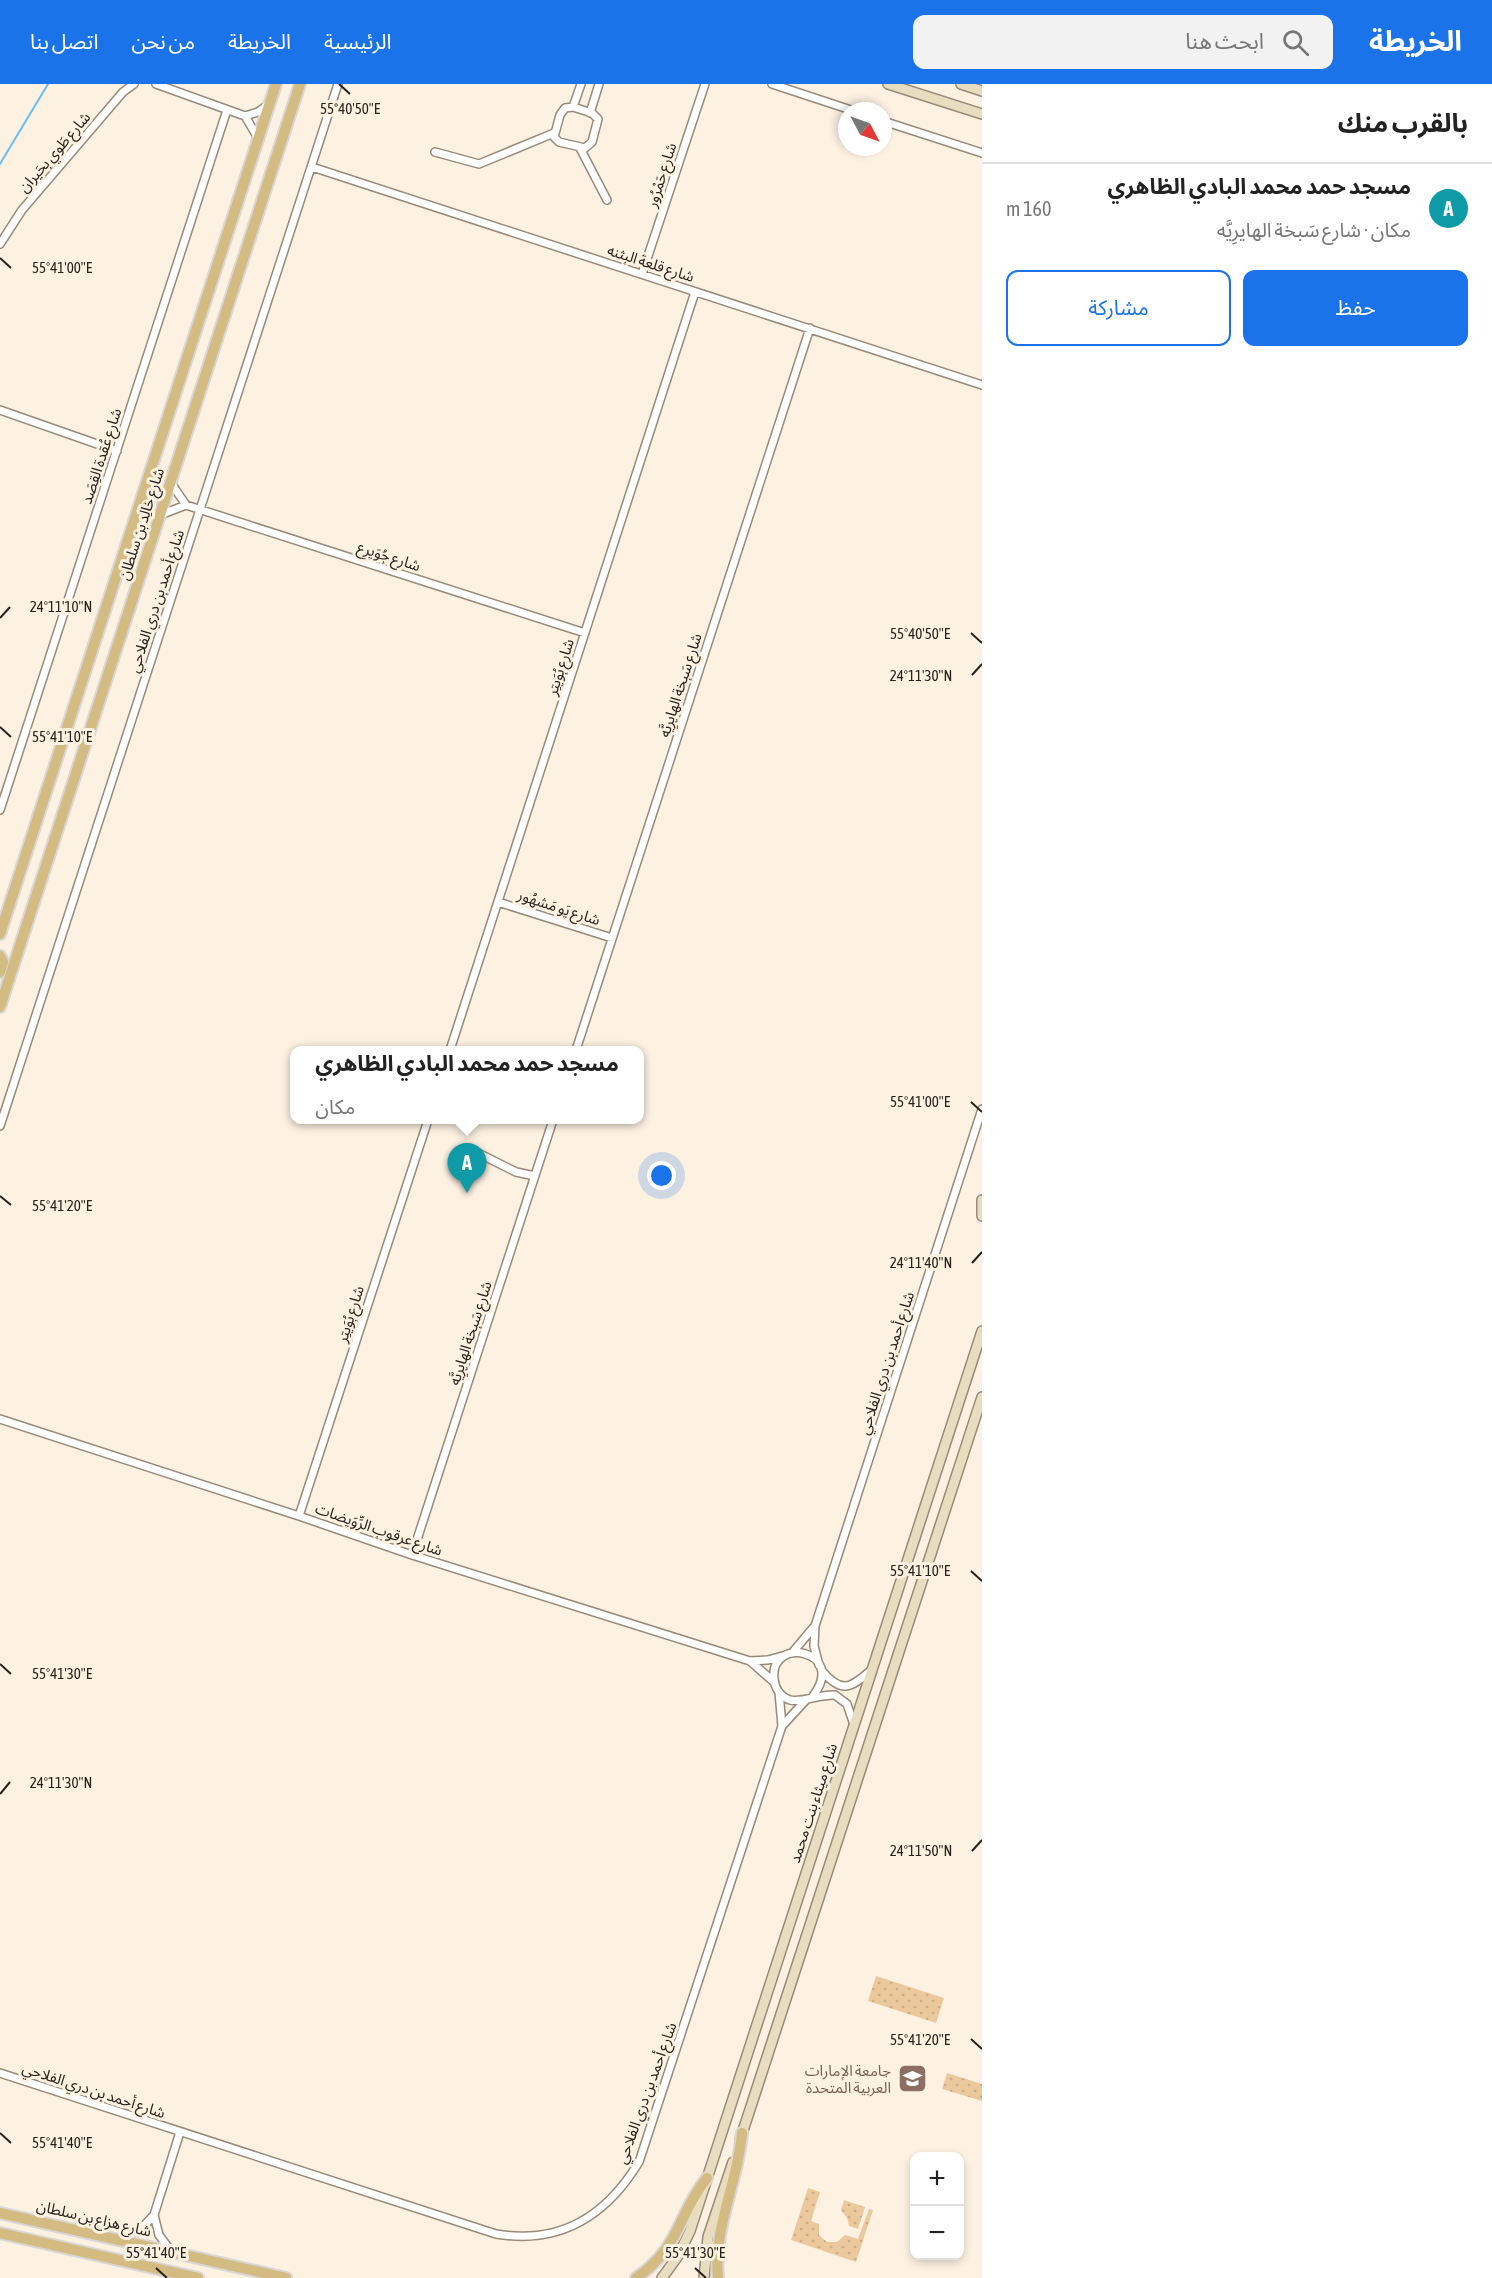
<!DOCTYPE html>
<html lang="ar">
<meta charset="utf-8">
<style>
:root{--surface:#fff;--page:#f2f2f2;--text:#222;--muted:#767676;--line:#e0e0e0;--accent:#1a73e8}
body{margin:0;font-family:"Asap Condensed","Noto Sans Arabic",sans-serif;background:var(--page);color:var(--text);direction:rtl}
.controls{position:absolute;right:18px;bottom:18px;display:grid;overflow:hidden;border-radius:12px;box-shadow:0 3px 9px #0003}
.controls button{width:54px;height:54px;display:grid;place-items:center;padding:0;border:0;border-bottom:2px solid var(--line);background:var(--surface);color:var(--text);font:30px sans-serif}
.compass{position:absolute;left:838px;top:18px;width:54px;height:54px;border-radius:50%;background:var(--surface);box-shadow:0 3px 9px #0003;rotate:131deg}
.you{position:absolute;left:662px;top:1092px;width:21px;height:21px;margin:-15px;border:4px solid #fff;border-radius:50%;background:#1a73e8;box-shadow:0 0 0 9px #1a73e833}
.badge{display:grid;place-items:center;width:39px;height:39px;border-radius:50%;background:var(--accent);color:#fff;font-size:20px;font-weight:700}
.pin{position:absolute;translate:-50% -50px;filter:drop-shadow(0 2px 3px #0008)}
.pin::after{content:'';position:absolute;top:32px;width:21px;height:18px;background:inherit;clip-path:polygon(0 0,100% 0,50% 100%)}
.popup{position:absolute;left:290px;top:962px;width:354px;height:78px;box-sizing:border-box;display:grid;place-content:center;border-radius:12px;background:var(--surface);filter:drop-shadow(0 2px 4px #0005);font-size:20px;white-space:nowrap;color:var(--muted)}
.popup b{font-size:22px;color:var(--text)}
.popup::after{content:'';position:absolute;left:50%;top:100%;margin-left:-12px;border:12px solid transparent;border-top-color:var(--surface)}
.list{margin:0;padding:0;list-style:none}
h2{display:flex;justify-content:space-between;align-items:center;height:78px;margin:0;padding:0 24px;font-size:26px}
h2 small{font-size:20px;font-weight:400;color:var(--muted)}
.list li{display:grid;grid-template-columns:39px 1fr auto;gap:18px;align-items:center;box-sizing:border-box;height:90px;padding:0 24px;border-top:2px solid var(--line)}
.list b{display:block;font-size:22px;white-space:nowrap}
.list p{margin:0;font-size:20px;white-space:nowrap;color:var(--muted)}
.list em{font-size:20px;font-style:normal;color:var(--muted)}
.actions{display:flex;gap:12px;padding:18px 24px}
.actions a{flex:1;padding:14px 0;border:2px solid var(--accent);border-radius:12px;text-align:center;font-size:21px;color:var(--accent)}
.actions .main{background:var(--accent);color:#fff}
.icon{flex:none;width:33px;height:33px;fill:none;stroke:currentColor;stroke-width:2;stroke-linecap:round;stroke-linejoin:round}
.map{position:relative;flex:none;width:982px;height:2194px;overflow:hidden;direction:ltr}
header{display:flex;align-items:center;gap:36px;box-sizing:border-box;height:84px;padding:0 30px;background:var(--accent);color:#fff}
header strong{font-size:28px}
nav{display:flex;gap:33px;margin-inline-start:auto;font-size:21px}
.search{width:420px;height:54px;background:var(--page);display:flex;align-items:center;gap:15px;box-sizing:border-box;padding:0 21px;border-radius:12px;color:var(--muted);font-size:22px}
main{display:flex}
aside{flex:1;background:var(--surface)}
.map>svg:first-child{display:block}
.grass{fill:url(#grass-dots)}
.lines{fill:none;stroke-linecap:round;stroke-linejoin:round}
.stream{stroke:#6bbef1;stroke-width:2}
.street-casing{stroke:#988a79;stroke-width:10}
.secondary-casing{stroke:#988a79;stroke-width:12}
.primary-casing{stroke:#d8d7d6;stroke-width:14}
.street{stroke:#fff;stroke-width:7}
.secondary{stroke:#e9ddc0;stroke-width:9}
.primary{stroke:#d3bb81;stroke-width:10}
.ticks{fill:none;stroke:#26211a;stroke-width:2}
.labels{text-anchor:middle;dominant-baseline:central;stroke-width:6;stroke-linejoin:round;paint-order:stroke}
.street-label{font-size:15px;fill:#26211a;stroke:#fdf1e2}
.education-label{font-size:15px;fill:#785e54;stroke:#fdf1e2;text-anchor:end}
.ticks-label{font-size:15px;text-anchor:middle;fill:#26211a;stroke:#fdf1e2;stroke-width:6;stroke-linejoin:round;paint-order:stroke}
</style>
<header>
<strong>الخريطة</strong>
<div class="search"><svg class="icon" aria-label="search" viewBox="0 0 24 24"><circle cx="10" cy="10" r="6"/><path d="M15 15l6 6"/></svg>ابحث هنا</div>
<nav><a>الرئيسية</a><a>الخريطة</a><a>من نحن</a><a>اتصل بنا</a></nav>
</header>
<main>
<aside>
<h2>بالقرب منك<small></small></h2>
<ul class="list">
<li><span class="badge" style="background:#0f9aa8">A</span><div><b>مسجد حمد محمد البادي الظاهري</b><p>مكان · شارع سَبخة الهايرِيَّه</p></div><em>160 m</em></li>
</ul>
<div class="actions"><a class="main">حفظ</a><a>مشاركة</a></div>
</aside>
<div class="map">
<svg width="982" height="2194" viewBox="0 0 982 2194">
<defs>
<pattern id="grass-dots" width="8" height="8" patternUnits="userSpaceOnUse" patternTransform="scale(1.5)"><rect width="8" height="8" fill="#ecc99d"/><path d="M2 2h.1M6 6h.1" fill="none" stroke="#caac87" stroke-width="1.8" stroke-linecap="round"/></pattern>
</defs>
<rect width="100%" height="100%" fill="#fdf1e2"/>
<!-- grass -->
<path class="grass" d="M876,1892L944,1914L936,1939L868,1917Z
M947,1989L982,2000V2017L942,2005Z
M808,2104L820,2108L811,2137L819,2140V2151L827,2158H837L845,2151L858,2155L869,2125L873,2126L856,2178L791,2156Z
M844,2116L865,2123L858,2145L849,2142L847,2134L841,2126Z"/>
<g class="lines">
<!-- stream -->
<path class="stream" d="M0,80L48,0"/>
<defs>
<path id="street" d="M156,0L245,32L258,54
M772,0L854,27
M573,23L592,29L598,35L592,58L585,64L559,58L554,53L560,31L565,24Z
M573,23L581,0
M590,29L599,0
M245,32L258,28L269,20
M883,37L982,69
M580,64L607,116
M435,68L479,80L554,49
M312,83L982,301
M0,160L22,126L123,8L134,0
M642,190L705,0
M0,326L117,367
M171,399L186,421L585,549
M160,431L186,421
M0,726L227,26
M498,818L612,854
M450,966L695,208
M576,966L810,244
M0,1042L338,0
M474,1067L516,1088L535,1092
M0,1335L299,1432L412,1471L750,1577L768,1576L786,1571
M299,1432L428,1036
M412,1471L553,1036
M792,1569L813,1544
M750,1577L774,1598
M819,1581L814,1562L815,1542L982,1025
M822,1587C841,1609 850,1605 870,1587
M779,1608L782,1642
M813,1612C848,1566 769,1551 774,1595C775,1605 781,1613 790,1616C802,1619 820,1610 835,1611L847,1620L854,1641
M0,1989L496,2150C561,2161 606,2132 639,2078L782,1642L806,1616
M154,2131L159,2151L171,2167
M120,2155L139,2147L154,2131L180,2048"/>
<path id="secondary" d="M888,0L982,30
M961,0L982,7
M982,1116V1132
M740,2056L982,1313
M662,2194L678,2172L690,2147L982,1247
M704,2194L708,2153L733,2078"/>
<path id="primary" d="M0,850L276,0
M0,872L3,878L0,888
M0,923L300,0
M0,2129L286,2194
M0,2149L198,2194
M636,2194C681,2163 677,2131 707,2094
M718,2194C713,2144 738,2098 742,2049"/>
</defs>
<!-- street casing -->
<use href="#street" class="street-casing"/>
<!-- secondary casing -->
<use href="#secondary" class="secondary-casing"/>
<!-- primary casing -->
<use href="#primary" class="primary-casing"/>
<!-- street -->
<use href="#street" class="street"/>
<!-- secondary -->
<use href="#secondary" class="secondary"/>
<!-- primary -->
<use href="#primary" class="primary"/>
</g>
<!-- ticks -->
<path class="ticks" d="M339,0L350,10M0,174L11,184M0,534L10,523M971,549L982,559M972,591L982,580M0,643L11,653M971,1018L982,1028M0,1112L11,1121M972,1179L982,1168M971,1487L982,1497M0,1580L11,1590M0,1710L10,1698M972,1767L982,1756M971,1955L982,1965M0,2049L11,2059M156,2184L167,2194M695,2184L706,2194"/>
<!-- icons -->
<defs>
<symbol id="university-square" viewBox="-11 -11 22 22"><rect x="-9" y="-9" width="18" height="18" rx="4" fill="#8d6e63" stroke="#fdf1e2"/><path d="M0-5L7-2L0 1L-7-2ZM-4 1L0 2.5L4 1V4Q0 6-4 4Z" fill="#fff"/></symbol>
</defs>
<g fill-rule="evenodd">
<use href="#university-square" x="896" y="1978" width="33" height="33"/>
</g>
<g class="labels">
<!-- street labels -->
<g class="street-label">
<text transform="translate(54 68) rotate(-49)">شارع طَوي بحَيران</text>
<text transform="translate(661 91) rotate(-72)">شارع حَمْرُور</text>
<text transform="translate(651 179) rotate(18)">شارع قلعة البثنه</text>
<text transform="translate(101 372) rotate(-72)">شارع عُقدة القِصَد</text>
<text transform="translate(141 440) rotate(-72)">شارع خالِد بن سلطان</text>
<text transform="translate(389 472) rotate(18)">شارع جُوَيرِع</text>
<text transform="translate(156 517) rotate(-72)">شارع أحمد بن دري الفلاحي</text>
<text transform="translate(560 583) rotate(-72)">شارع بُوَيتِر</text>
<text transform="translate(680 601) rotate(-72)">شارع سَبخة الهايرِيَّه</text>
<text transform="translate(559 823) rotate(18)">شارع يَو مَشهُور</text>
<text transform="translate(350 1230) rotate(-72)">شارع بُوَيتِر</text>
<text transform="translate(470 1249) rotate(-72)">شارع سَبخة الهايرِيَّه</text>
<text transform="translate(886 1279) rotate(-72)">شارع أحمد بن دري الفلاحي</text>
<text transform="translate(379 1445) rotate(19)">شارع عرقوب الرِّوَيضات</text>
<text transform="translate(813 1719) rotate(-72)">شارع ميثاء بنت محمد</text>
<text transform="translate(94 2006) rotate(18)">شارع أحمد بن دري الفلاحي</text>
<text transform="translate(646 2009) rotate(-70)">شارع أحمد بن دري الفلاحي</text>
<text transform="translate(94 2134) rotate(13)">شارع هزاع بن سلطان</text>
</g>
<!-- education labels -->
<g class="education-label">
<text x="891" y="1986">جامعة الإمارات<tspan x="891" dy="17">العربية المتحدة</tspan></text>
</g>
</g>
<g class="ticks-label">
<text x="350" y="30">55°40'50"E</text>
<text x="62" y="189">55°41'00"E</text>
<text x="61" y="528">24°11'10"N</text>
<text x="920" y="555">55°40'50"E</text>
<text x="921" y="597">24°11'30"N</text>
<text x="62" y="658">55°41'10"E</text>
<text x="920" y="1023">55°41'00"E</text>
<text x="62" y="1127">55°41'20"E</text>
<text x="921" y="1184">24°11'40"N</text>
<text x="920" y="1492">55°41'10"E</text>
<text x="62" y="1595">55°41'30"E</text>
<text x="61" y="1704">24°11'30"N</text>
<text x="921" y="1772">24°11'50"N</text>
<text x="920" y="1961">55°41'20"E</text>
<text x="62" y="2064">55°41'40"E</text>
<text x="156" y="2174">55°41'40"E</text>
<text x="695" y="2174">55°41'30"E</text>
</g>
</svg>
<div class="controls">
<button>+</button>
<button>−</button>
</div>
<svg class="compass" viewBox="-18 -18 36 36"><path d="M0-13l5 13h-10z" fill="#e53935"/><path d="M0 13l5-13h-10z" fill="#767676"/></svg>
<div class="you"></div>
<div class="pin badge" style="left:467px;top:1109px;background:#0f9aa8">A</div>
<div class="popup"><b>مسجد حمد محمد البادي الظاهري</b>مكان</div>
</div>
</main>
